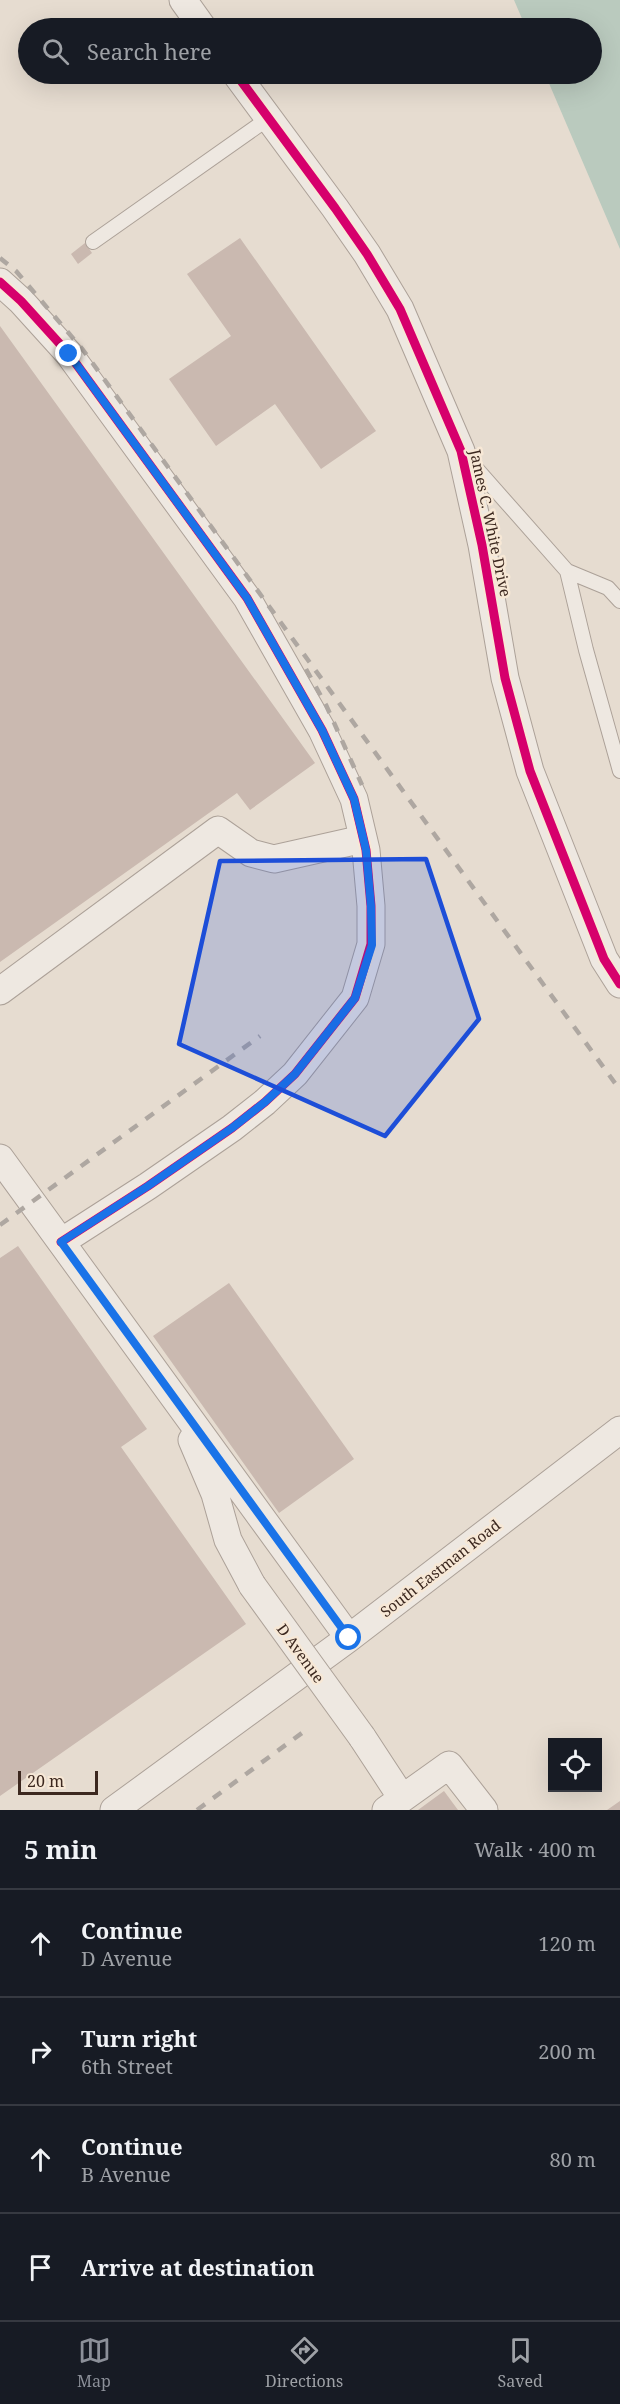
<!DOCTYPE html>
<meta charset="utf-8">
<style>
:root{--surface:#171b24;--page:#20242c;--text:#f1f3f6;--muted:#9ea1a6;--line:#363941;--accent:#8c9099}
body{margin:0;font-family:"Noto Serif",serif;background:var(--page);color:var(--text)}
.controls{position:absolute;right:18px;bottom:18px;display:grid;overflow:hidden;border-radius:0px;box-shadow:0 6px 24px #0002}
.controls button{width:54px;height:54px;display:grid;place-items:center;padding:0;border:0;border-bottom:2px solid var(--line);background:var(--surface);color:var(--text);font:30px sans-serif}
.scale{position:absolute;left:18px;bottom:15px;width:80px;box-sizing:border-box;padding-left:6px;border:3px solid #3c281f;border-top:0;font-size:16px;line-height:21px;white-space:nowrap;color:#3c281f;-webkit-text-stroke:4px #f7e8d6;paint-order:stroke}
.stop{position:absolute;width:18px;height:18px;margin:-14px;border:4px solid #1a73e8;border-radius:50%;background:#fff}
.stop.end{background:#1a73e8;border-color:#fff;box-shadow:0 2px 6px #0008}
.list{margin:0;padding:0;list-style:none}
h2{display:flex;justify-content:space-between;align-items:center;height:78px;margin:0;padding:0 24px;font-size:26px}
h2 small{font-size:20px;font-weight:400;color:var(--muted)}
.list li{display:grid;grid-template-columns:39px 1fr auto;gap:18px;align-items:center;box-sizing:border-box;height:108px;padding:0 24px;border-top:2px solid var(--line)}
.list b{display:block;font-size:22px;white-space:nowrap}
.list p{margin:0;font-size:20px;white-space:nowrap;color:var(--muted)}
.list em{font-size:20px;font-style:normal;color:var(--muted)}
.icon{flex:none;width:33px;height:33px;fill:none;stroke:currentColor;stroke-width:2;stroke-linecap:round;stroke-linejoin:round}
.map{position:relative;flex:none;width:620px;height:1810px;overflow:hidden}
.search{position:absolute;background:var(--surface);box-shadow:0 6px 24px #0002;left:18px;right:18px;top:18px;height:66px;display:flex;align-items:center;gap:15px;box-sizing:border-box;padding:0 21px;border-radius:33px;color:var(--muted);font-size:22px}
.sheet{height:510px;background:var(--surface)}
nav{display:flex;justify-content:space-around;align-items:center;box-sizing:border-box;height:84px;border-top:2px solid var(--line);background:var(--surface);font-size:16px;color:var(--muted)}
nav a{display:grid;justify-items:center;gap:3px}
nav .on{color:var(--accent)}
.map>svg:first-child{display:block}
.water{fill:#bacabe}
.building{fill:#cab9b0}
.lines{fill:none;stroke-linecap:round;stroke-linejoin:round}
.service-casing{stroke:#aca198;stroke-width:16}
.minor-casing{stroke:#aca198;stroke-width:29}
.service{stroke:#eee8e1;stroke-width:14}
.minor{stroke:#eee8e1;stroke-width:27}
.rail{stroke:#aea7a1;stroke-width:4.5;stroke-dasharray:10 10;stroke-linecap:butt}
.minor-bridge-casing{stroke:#aca198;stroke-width:29;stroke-linecap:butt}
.minor-bridge{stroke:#eee8e1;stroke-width:27}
.cycleway-casing{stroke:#f7e8d6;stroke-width:13}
.cycleway{stroke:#d6006c;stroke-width:9}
.route{stroke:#1a73e8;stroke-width:8}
.marked{fill:#1d4ed8;fill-opacity:0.2;stroke:#1d4ed8;stroke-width:4.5;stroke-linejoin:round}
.labels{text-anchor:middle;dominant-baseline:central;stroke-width:5;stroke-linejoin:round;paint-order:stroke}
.street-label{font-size:15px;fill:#3c281f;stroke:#f7e8d6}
</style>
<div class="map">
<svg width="620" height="1810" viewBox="0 0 620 1810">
<rect width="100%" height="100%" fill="#e6dcd0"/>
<!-- water -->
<path class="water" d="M514,0H620V249L545,74H592V28H526Z"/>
<!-- building -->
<path class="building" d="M240,238L376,431L321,469L275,404L216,446L169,379L231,336L187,274Z
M85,243L92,253L78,264L71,254Z
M0,326L315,763L250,810L237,793L0,962Z
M18,1246L147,1429L121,1447L246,1624L0,1796V1258Z
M229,1283L354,1459L279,1513L153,1336Z
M444,1791L458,1810H418Z
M620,1801V1810H607Z"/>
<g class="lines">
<defs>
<path id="service" d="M93,242L269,118
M468,459L567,571L608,588L620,601
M567,571L586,650L620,771"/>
<path id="minor" d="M183,0L203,28
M236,74L335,208L367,254L400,309L461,451L482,545L505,678L530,771L604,959L620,984
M0,282L21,301L69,354L247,598L322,730L354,799L366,850L371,906V944L355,998L295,1074L265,1102L232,1128L148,1186L61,1242
M0,991L218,830L251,853L274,859L363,839
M0,1158L349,1638
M192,1440L215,1494L228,1540L252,1585
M362,1737L402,1798
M114,1810L349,1638L620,1430
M386,1810L449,1765L484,1810"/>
</defs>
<!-- service casing -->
<use href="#service" class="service-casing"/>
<!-- minor casing -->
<use href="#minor" class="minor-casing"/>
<!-- service -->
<use href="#service" class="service"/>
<!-- minor -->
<use href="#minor" class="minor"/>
<!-- rail -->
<path class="rail" d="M0,258L16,271L83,350L620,1090
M306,669L326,705L362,785
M0,1225L260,1036
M197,1810L306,1730"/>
<defs>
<path id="minor-bridge" d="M252,1585L362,1737"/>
</defs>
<!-- minor-bridge casing -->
<use href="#minor-bridge" class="minor-bridge-casing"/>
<!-- minor-bridge -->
<use href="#minor-bridge" class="minor-bridge"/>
<defs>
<path id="cycleway" d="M236,74L335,208L367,254L400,309L461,451L482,545L505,678L530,771L604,959L620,984
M0,282L21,301L69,354L247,598L322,730L354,799L366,850L371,906V944L355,998L295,1074L265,1102L232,1128L148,1186L61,1242"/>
</defs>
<!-- cycleway casing -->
<use href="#cycleway" class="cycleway-casing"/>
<!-- cycleway -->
<use href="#cycleway" class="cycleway"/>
</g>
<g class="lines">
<!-- route -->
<path class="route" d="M69,354L247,598L322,730L354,799L366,850L371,906L372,945L355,998L295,1074L265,1102L232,1128L148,1186L61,1242L349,1638"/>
</g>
<!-- marked area -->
<path class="marked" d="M426,859L479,1019L385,1136L179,1044L220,861Z"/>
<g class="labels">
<!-- street labels -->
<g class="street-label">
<text transform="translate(491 523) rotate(78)">James C. White Drive</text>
<text transform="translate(440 1568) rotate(-38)">South Eastman Road</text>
<text transform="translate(301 1653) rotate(54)">D Avenue</text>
</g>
</g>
</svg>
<div class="controls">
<button><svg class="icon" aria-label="locate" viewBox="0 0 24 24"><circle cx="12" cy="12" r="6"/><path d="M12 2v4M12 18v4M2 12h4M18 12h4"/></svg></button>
</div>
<div class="scale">20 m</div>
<div class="stop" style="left:349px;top:1638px"></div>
<div class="stop end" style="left:69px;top:354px"></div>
<div class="search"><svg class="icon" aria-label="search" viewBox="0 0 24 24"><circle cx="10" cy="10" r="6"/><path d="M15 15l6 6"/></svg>Search here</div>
</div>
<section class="sheet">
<h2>5 min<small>Walk · 400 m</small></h2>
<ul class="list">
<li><svg class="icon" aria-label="ahead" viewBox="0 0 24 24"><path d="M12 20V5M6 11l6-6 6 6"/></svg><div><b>Continue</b><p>D Avenue</p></div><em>120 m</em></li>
<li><svg class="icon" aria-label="right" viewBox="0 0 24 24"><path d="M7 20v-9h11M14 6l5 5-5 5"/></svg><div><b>Turn right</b><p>6th Street</p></div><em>200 m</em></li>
<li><svg class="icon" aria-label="ahead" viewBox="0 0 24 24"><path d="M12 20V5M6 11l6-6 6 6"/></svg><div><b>Continue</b><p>B Avenue</p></div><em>80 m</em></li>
<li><svg class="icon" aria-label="arrive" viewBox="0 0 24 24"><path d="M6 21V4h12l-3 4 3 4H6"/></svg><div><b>Arrive at destination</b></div></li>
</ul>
</section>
<nav>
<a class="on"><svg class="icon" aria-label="map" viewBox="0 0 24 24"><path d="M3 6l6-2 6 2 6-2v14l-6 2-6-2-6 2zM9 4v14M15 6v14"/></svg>Map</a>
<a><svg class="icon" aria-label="directions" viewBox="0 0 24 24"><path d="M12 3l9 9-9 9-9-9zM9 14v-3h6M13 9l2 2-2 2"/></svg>Directions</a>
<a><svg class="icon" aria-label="saved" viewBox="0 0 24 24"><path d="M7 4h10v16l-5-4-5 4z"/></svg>Saved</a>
</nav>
